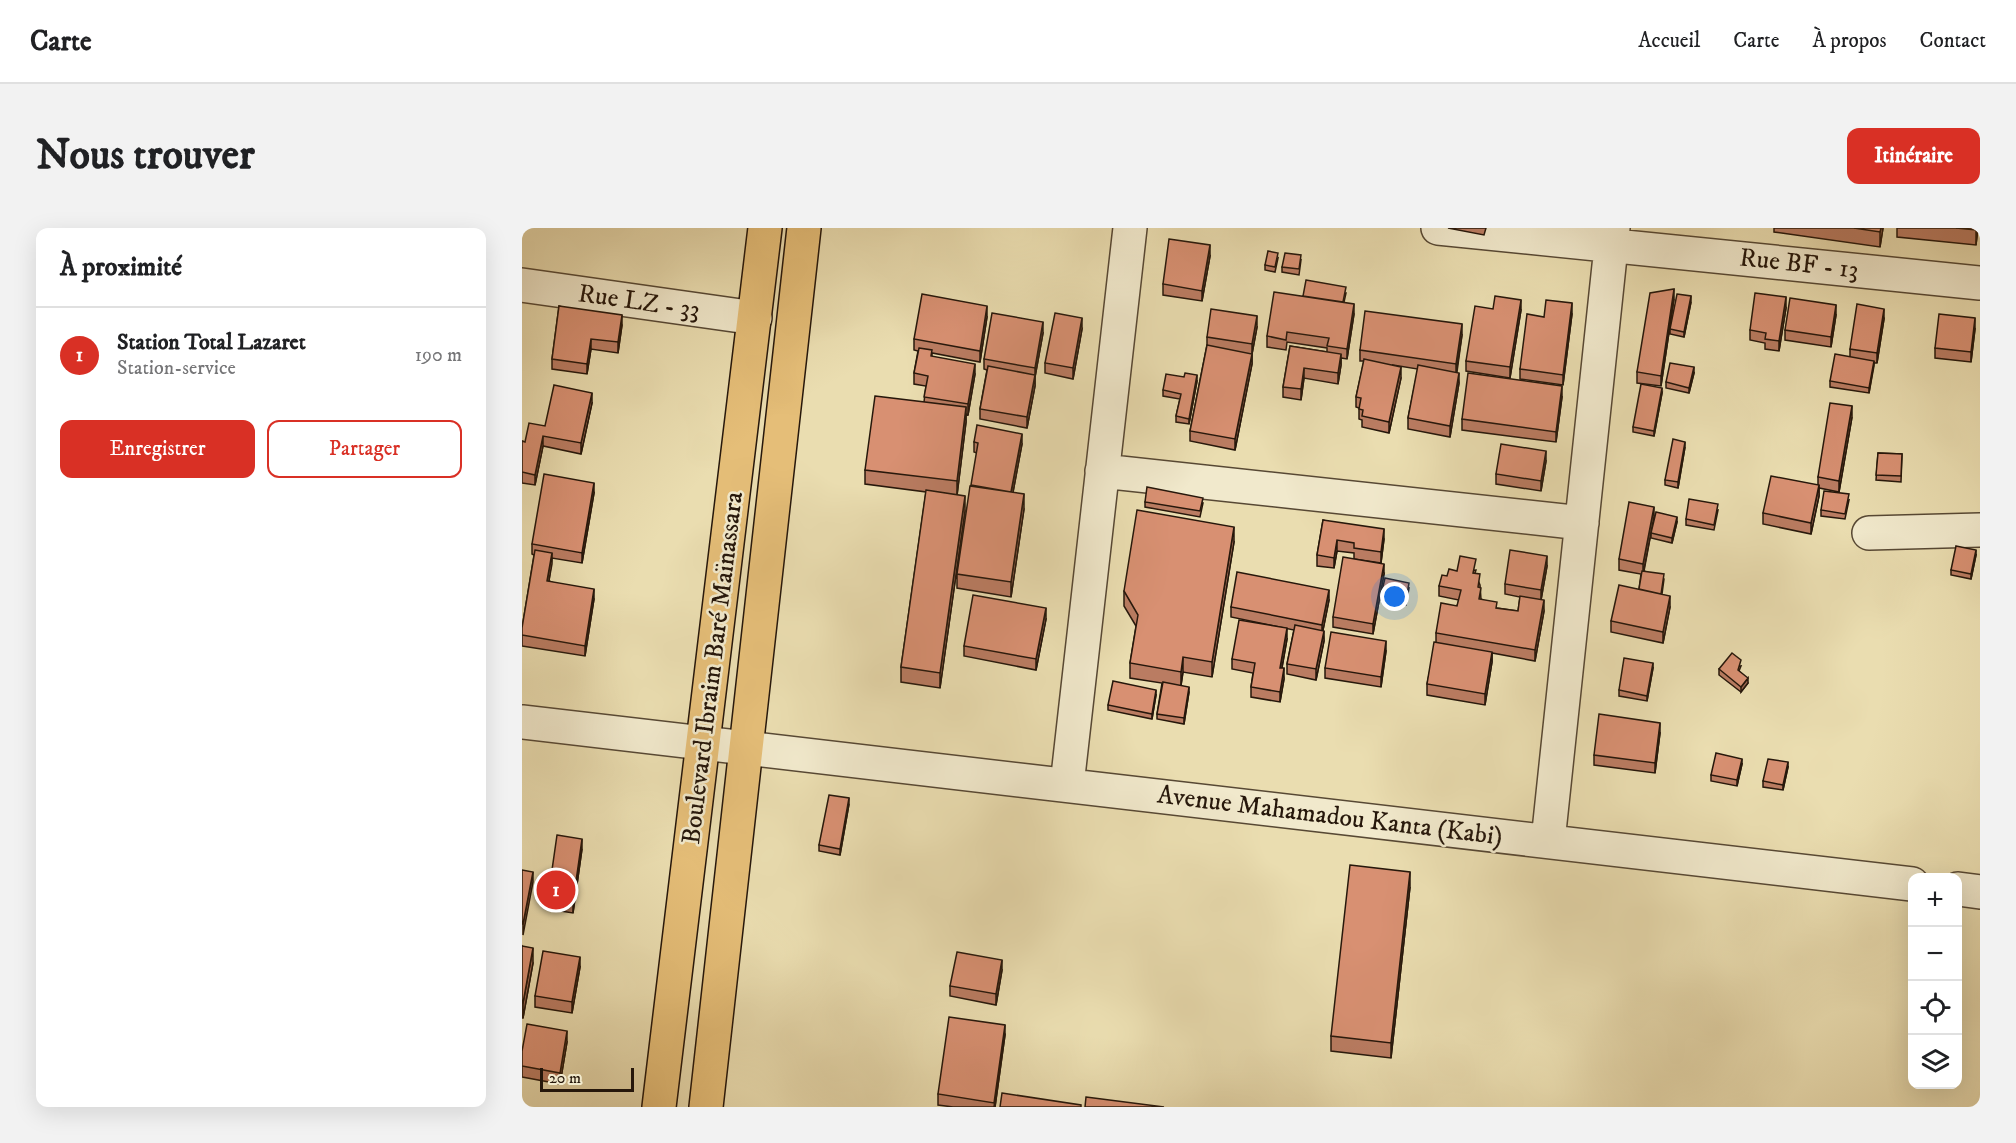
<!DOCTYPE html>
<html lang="fr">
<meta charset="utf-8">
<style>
:root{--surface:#fff;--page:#f2f2f2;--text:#202124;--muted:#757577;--line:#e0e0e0;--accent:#d93025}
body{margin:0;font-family:"IM FELL DW Pica",serif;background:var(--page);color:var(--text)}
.controls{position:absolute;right:18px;bottom:18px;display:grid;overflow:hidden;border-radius:12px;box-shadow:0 6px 24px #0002}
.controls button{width:54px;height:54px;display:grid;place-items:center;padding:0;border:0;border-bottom:2px solid var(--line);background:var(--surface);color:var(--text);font:30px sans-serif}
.scale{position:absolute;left:18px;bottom:15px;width:94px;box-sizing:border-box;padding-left:6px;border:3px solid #26170b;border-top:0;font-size:16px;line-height:21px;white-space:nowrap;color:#26170b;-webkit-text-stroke:4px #f1e9cc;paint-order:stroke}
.you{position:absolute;left:873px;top:369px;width:21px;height:21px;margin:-15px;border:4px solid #fff;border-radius:50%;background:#1a73e8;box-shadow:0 0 0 9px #1a73e833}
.badge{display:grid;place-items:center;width:39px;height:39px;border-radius:50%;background:var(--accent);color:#fff;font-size:20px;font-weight:700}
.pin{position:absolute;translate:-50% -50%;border:3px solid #fff;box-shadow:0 2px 6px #0006}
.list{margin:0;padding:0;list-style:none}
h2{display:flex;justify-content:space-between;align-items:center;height:78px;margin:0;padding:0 24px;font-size:26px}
h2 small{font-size:20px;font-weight:400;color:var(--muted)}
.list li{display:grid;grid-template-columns:39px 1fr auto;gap:18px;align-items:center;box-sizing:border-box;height:96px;padding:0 24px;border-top:2px solid var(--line)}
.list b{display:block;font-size:22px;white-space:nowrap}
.list p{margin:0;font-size:20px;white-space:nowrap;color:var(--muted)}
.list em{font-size:20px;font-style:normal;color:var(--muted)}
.actions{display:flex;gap:12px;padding:18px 24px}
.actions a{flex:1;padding:14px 0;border:2px solid var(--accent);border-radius:12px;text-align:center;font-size:21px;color:var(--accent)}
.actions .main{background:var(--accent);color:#fff}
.icon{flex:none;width:33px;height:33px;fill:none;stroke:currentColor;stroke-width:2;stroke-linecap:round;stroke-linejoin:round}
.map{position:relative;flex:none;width:1458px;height:879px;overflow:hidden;border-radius:12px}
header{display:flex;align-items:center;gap:36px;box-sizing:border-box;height:84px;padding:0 30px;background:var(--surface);border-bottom:2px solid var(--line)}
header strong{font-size:28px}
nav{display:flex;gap:33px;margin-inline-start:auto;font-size:21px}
.intro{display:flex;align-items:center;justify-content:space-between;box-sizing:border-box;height:144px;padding:0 36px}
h1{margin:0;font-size:42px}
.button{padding:15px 27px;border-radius:12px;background:var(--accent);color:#fff;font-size:21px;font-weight:700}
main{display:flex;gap:36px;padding:0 36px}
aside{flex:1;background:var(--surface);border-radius:12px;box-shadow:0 6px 24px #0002}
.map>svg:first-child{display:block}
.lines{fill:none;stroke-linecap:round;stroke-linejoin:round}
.minor-casing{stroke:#574834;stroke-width:36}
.major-casing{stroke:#26170b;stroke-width:36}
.minor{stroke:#f1e9cc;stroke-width:33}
.major{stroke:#e5be78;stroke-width:33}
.wall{fill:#ba7c62;stroke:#26170b;stroke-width:1.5}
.shaded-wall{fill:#976550;stroke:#26170b;stroke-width:1.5}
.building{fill:#d89072;stroke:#26170b;stroke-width:1.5}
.labels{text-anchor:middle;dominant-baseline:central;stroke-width:5;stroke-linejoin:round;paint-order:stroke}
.street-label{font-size:26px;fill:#26170b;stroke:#f1e9cc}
</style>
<header>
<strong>Carte</strong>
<nav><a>Accueil</a><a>Carte</a><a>À propos</a><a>Contact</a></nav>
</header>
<div class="intro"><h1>Nous trouver</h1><a class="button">Itinéraire</a></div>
<main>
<aside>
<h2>À proximité<small></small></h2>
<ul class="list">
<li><span class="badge">1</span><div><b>Station Total Lazaret</b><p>Station-service</p></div><em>190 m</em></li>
</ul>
<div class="actions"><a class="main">Enregistrer</a><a>Partager</a></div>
</aside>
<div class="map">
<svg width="1458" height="879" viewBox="0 0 1458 879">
<rect width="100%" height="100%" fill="#eaddb0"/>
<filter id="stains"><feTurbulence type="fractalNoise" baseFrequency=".00333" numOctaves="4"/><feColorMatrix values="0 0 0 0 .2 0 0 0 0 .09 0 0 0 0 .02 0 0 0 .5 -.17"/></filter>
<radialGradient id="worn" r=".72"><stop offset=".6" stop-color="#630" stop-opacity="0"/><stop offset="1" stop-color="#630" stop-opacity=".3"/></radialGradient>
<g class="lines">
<defs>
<path id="minor" d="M916,0L1458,55
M0,57L233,90
M580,243L1060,295
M1347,305L1458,302
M0,494L1390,656
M545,557L608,0
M1026,613L1091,0
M1436,661L1458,664"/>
<path id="major" d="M137,879L243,0
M184,879L282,0"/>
</defs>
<!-- minor casing -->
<use href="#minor" class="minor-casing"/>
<!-- major casing -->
<use href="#major" class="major-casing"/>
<!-- minor -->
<use href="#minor" class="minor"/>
<!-- major -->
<use href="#major" class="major"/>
</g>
<!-- wall -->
<path class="wall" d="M926,0H964L962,7Z
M1252,0H1361L1358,19L1252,4Z
M1375,0H1456L1454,17L1375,9Z
M688,28L680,73L641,67V56Z
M756,30L753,44L743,42V37Z
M779,32L777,47L760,44V39Z
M824,65L822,74L832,86L825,131L819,130V137L816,156L782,150L779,172L761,169V159L768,118L805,124V120L765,114L764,122L745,119V108L781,68Z
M1152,71L1139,158L1115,155V144Z
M1169,74L1162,109L1148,106V101Z
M37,78L100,97L96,125L69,121L65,146L30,141V131Z
M1264,80L1257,123L1243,121V115L1228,112V102Z
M971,81L999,82L988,150L944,143V133Z
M1050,86L1041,157L998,151V141L1022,89Z
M1314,87L1309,119L1263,112V102Z
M465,89L458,134L410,125V129L453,146L446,187L444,186V194L435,267L443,283L418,460L379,454V439L404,264L343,256V242L402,174L404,158L392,156V145L396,123L392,122V111Z
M1362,91L1355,135H1352L1347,165L1308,159V153L1328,128V121Z
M735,99L730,126V136L713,222L668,213V203L685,117V109Z
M560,101L551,151L523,145V135Z
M1453,101L1449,134L1413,130V120Z
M521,105L513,149V158L505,200L458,191V181L465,142L462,141V131Z
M940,107L935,144L937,155L928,209L886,201V190L896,141L871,137L879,150L867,205L840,199V192L837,191V180L834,179V169L842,133H838V122Z
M1172,145L1167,165L1144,160V154Z
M675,153L667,196L654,194V188L658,171L641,168V162Z
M1140,165L1132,208L1111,204V199Z
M1040,169L1034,214L940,202V191Z
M70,175L59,226L21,218L13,257L0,255V213L3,214L23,198Z
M1330,189L1317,264L1297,260V268L1289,306L1241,296V285L1296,257V249Z
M452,214L500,216L491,264L502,281L489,369L435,360V346L455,225L452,224Z
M1163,219L1156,260L1143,257V252Z
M1356,225L1380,226L1379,254L1354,252Z
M1024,233L1019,263L974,256V246Z
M72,265L60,335L30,330L27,353L72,371L63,428L0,418V400L12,327L10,326V316Z
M1327,272L1323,291L1299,288V282Z
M623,274L681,275L678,289L623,279Z
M1196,282L1192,302L1164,297V291Z
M1132,289L1130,303L1155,294L1150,315L1129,310V305L1122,343L1142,351L1140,366L1148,379L1141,415L1089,404V393L1117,361L1119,346L1097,342V331Z
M801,292L862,311L859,335L832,331V325L815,323L812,340L795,338V327Z
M712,314L690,449L661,444L659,457L667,464L662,496L635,491V486L640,455L608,450V435L614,398L602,378V363Z
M1454,327L1449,351L1429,347V342Z
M1025,338L1019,372L1022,383L1013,433L970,425V434L963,477L905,467V456L914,414V405L935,378L937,372L917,368V358L925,348L935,343L954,342L953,345L958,357L959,371L975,380L996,383L998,369L983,366V356Z
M862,346L851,406L811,399V389Z
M887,360L884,377L859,372V367Z
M807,372L801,402L802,413L794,452L765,446V436L772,402L709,389V379Z
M524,391L514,442L442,428V418Z
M765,411L760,440L762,451L758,474L729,469V459L731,445L710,441V431Z
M864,423L859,459L803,450V440Z
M1219,438L1217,443L1226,455L1219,464L1197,447V441Z
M1131,440L1125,473L1097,468V462Z
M634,467L630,491L586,482V477Z
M1138,505L1133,545L1072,537V527Z
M1220,536L1215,558L1189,553V547Z
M1266,539L1261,562L1241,559V553Z
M327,576L318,627L297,623V617Z
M60,621L51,685L26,681V670Z
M888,659L869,830L809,823V808Z
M0,718L11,735L1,790H0Z
M58,739L50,785L13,779V768Z
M480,742L474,777L428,768V758Z
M483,807L473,879H431L416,877V866Z
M45,814L38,856L0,849V823Z"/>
<!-- shaded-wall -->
<path class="shaded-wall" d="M1359,0H1361L1358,19V4Z
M1454,0H1456L1454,17Z
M688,17V28L680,73V63Z
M1152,61V71L1139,158V148Z
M1169,68V74L1162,109V104Z
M1264,69V80L1257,123V113Z
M999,72V82L988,150V139Z
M1050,75V86L1041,157V147Z
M832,76V86L825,131V121Z
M1314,77V87L1309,119V109Z
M465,78V89L458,134V123Z
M1362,81V91L1355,135V125Z
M100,87V97L96,125V114Z
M735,88V99L730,126V116Z
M560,90V101L551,151V140Z
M1453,90V101L1449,134V124Z
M521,94V105L513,149V158L505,200V189L513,148V140Z
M940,96V107L934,146V136Z
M69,111V121L65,146V136Z
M730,126V136L713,222V211Z
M819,126V137L816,156V145Z
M1352,133V138L1347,165V160Z
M453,136V146L446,187V176Z
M879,139V150L867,205V194Z
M1172,139V145L1167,165V160Z
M782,140V150L779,172V161Z
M937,145V155L928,209V198Z
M675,147V153L667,196V191Z
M1040,158V169L1034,214V204Z
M1140,160V165L1132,208V203Z
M70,165V175L59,226V215Z
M1330,178V189L1317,264V253Z
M444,179V194L435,268V253Z
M500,206V216L489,275V265Z
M21,208V218L13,257V247Z
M1163,214V219L1156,260V254Z
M1024,223V233L1019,263V253Z
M72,255V265L60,335V325Z
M1297,257V268L1289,306V295Z
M502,266V281L489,369V354Z
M443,268V283L418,460V445Z
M1132,279V289L1121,346V336Z
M1155,289V294L1150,315V310Z
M712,299V314L690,449V434Z
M862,301V311L859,335V324Z
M815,312V323L812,340V330Z
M1454,322V327L1449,351V346Z
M30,325V336L25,363V353Z
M1025,328V338L1019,372V362Z
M862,336V346L851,406V396Z
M72,361V371L63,428V418Z
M807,362V372L800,407V397Z
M1148,368V379L1141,415V404Z
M1022,372V383L1013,433V422Z
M524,380V391L514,442V431Z
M765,400V411L758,450V440Z
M802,403V413L794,452V441Z
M864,413V423L859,459V449Z
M970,424V434L963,477V466Z
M661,429V444L659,458V444Z
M1131,435V440L1125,473V468Z
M762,440V451L758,474V464Z
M1226,450V455L1219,464V459Z
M667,459V464L662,496V490Z
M634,462V467L630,491V486Z
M1138,495V505L1133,545V535Z
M1220,531V536L1215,558V552Z
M1266,534V539L1261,562V557Z
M327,570V576L318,627V621Z
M60,611V621L51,685V674Z
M11,644V654L1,707V696Z
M888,644V659L869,830V815Z
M11,720V735L1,790V775Z
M58,729V739L50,785V774Z
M480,732V742L474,777V766Z
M483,797V807L473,879H472Z
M45,803V814L38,856V845Z"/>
<!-- building -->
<path class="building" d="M1332,0H1359L1358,4Z
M1434,0H1454V2Z
M647,11L688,17L680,63L641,56Z
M746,23L756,25L753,39L743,37Z
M763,25L779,27L777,41L760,39Z
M784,52L824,59L821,74L781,68Z
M1152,61L1139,148L1115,144L1128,65Z
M752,64L832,76L825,121L805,118L807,110L765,104L764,112L745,108Z
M1233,65L1264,69L1257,113L1243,111L1244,105L1228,102Z
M400,66L465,78L458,123L392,111Z
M1155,66L1169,68L1162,104L1148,101Z
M973,68L999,72L988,139L944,133L953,78L971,81Z
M1268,70L1314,77L1309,109L1263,102Z
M1024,72L1050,75L1041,147L998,141L1005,86L1022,89Z
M1335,76L1362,81L1355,125L1328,121Z
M37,78L100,87L96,114L69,111L65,136L30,131Z
M689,81L735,88L730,116L685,109Z
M843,83L940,96L934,136L838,122Z
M470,85L521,94L513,140L462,131Z
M533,85L560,90L551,140L523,135Z
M1417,86L1453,90L1449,124L1413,120Z
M685,117L730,126L713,211L668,203Z
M768,118L819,126L816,145L782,140L779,161L761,159Z
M397,120L410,122L409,128L453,136L446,176L402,169L406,148L392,145Z
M1313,126L1352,133L1347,160L1308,153Z
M842,131L879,139L867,194L840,188L841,182L837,181L839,170L834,169Z
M1148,135L1172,139L1167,160L1144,154Z
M896,137L937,145L928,198L886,190Z
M466,138L513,147L505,189L458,181Z
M663,145L675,147L667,191L654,188L659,166L641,162L644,146L662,149Z
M946,145L1040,158L1034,204L940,191Z
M1119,156L1140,160L1132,203L1111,199Z
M32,157L70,165L59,215L21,208L13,247L0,244V213L3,214L7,195L23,198Z
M353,168L444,179L435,253L343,242Z
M1308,175L1330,178L1317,253L1296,249Z
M455,197L500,206L489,264L449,257L456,215L452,214Z
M1151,211L1163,214L1156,254L1143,252Z
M979,216L1024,223L1019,253L974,246Z
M1356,225L1380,226L1379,248L1354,247Z
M22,246L72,255L60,325L10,316Z
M1249,248L1297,257L1289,295L1241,285Z
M448,258L502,266L489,354L435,346Z
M625,259L681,270L678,283L623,274Z
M404,262L443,268L418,445L379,439Z
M1302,263L1327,266L1323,286L1299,282Z
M1167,271L1196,276L1192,297L1164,291Z
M1107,274L1132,279L1121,336L1097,331Z
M615,282L712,299L690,434L661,429L659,444L608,435L616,387L602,363Z
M1134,284L1155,289L1150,310L1129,305Z
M801,292L862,301L859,324L832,320V315L815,312L812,330L795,327Z
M1434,318L1454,322L1449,346L1429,342Z
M13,322L30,325L25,353L72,361L63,418L0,407V400Z
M988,322L1025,328L1019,362L983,356Z
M938,328L954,331L951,345L958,346L956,359L959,360L957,371L975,374L974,380L996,383L998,368L1022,372L1013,422L914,405L919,375L935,378L939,362L917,358L920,347L925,348L927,341L935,343Z
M821,329L862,336L851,396L811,389Z
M1120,343L1142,346L1139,366L1117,361Z
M715,344L807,362L800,397L709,379Z
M863,350L887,355L884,372L859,367Z
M1097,357L1148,368L1141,404L1089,393Z
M451,367L524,380L514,431L442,418Z
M717,392L765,400L758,440H762L758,464L729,459L733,435L710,431Z
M773,397L802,403L794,441L765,436Z
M809,404L864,413L859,449L803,440Z
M912,414L970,424L963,466L905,456Z
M1210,425L1219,432L1216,442L1226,450L1219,459L1197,441Z
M1102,430L1131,435L1125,468L1097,462Z
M591,453L634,462L630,486L586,477Z
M641,454L667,459L662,490L635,486Z
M1077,486L1138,495L1133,535L1072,527Z
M1194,525L1220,531L1215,552L1189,547Z
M1246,531L1266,534L1261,557L1241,553Z
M307,567L327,570L318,621L297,617Z
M35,607L60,611L51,674L26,670Z
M828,637L888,644L869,815L809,808Z
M0,642L11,644L1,696H0Z
M0,718L11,720L1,775H0Z
M21,723L58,729L50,774L13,768Z
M435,724L480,732L474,766L428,758Z
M427,789L483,797L472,875L416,866Z
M5,796L45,803L38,845L0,838V823Z
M480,865L559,877V879H478Z
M564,869L642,879H563Z"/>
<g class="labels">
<!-- street labels -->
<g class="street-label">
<text transform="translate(1277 36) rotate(6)">Rue BF - 13</text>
<text transform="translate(117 74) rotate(8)">Rue LZ - 33</text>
<text transform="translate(191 440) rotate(-83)">Boulevard Ibraim Baré Maïnassara</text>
<text transform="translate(808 588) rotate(7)">Avenue Mahamadou Kanta (Kabi)</text>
</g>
</g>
<rect width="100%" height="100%" filter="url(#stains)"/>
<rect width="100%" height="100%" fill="url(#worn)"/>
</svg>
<div class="controls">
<button>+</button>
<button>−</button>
<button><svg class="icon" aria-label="locate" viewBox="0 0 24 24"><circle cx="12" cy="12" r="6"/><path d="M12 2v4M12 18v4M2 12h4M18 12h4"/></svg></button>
<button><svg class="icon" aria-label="layers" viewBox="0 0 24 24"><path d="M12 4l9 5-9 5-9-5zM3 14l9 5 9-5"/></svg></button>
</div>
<div class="scale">20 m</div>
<div class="you"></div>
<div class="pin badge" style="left:34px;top:662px">1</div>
</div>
</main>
